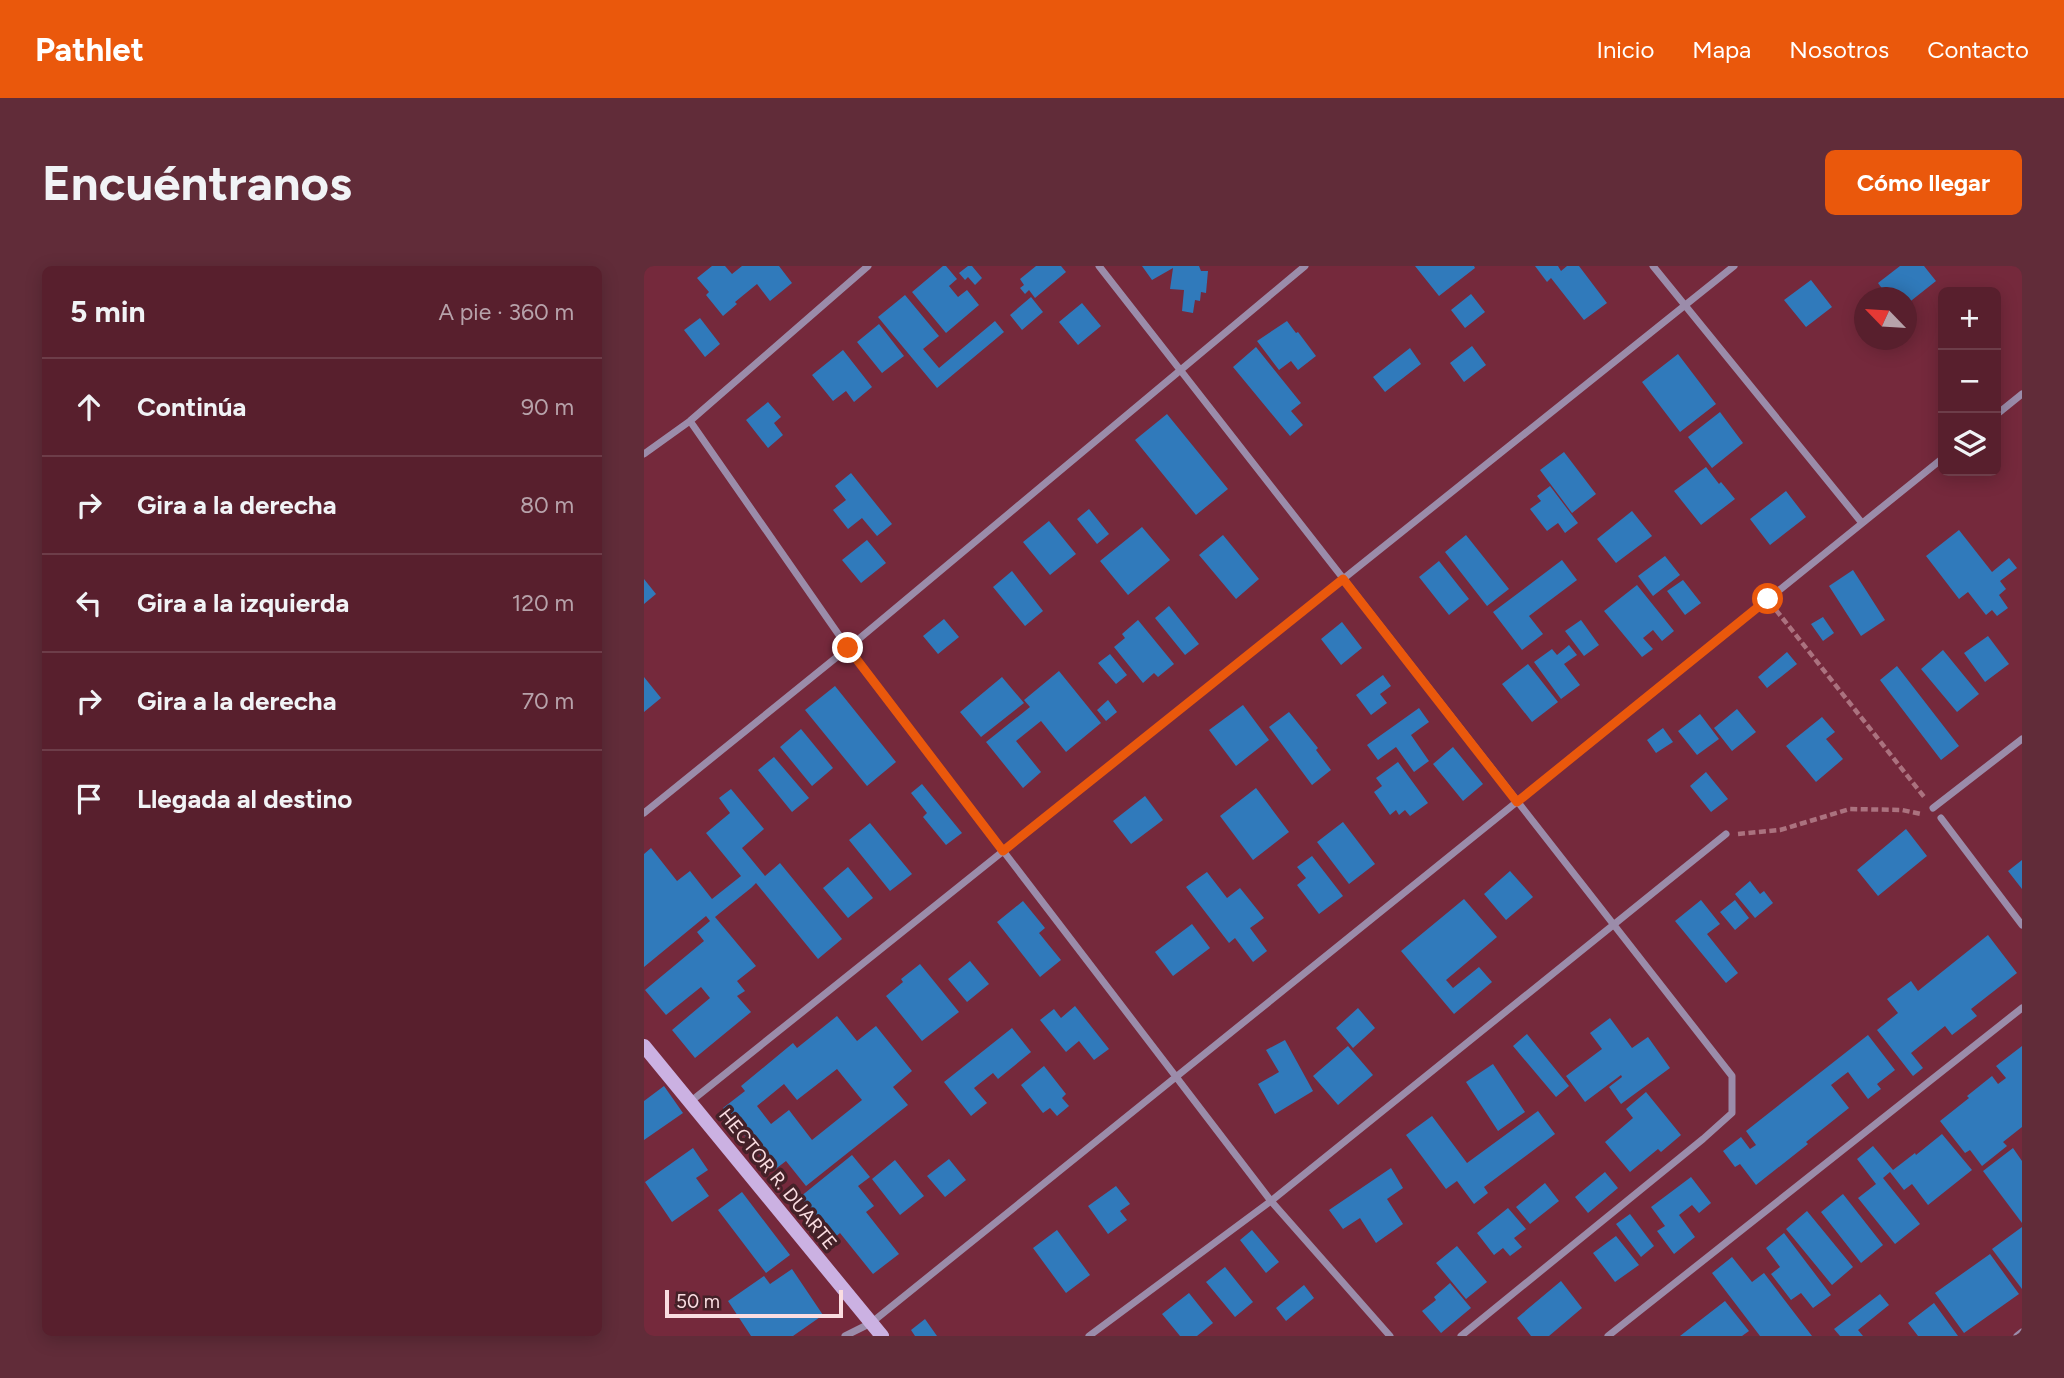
<!DOCTYPE html>
<html lang="es">
<meta charset="utf-8">
<style>
:root{--surface:#581f2d;--page:#612c39;--text:#f1f3f6;--muted:#b7a2aa;--line:#6d3d49;--accent:#ea580c}
body{margin:0;font-family:Figtree,sans-serif;background:var(--page);color:var(--text)}
.controls{position:absolute;right:21px;top:21px;display:grid;overflow:hidden;border-radius:10px;box-shadow:0 4px 18px #0003}
.controls button{width:63px;height:63px;display:grid;place-items:center;padding:0;border:0;border-bottom:2px solid var(--line);background:var(--surface);color:var(--text);font:35px sans-serif}
.compass{position:absolute;left:1210px;top:21px;width:63px;height:63px;border-radius:50%;background:var(--surface);box-shadow:0 4px 18px #0003;rotate:295deg}
.scale{position:absolute;left:21px;bottom:18px;width:178px;box-sizing:border-box;padding-left:7px;border:4px solid #fadde1;border-top:0;font-size:19px;line-height:24px;white-space:nowrap;color:#fadde1;-webkit-text-stroke:5px #442128;paint-order:stroke}
.stop{position:absolute;width:21px;height:21px;margin:-16px;border:5px solid #ea580c;border-radius:50%;background:#fff}
.stop.end{background:#ea580c;border-color:#fff;box-shadow:0 2px 7px #0008}
.list{margin:0;padding:0;list-style:none}
h2{display:flex;justify-content:space-between;align-items:center;height:91px;margin:0;padding:0 28px;font-size:30px}
h2 small{font-size:23px;font-weight:400;color:var(--muted)}
.list li{display:grid;grid-template-columns:46px 1fr auto;gap:21px;align-items:center;box-sizing:border-box;height:98px;padding:0 28px;border-top:2px solid var(--line)}
.list b{display:block;font-size:26px;white-space:nowrap}
.list em{font-size:23px;font-style:normal;color:var(--muted)}
.icon{flex:none;width:38px;height:38px;fill:none;stroke:currentColor;stroke-width:2;stroke-linecap:round;stroke-linejoin:round}
.map{position:relative;flex:none;width:1378px;height:1070px;overflow:hidden;border-radius:10px}
header{display:flex;align-items:center;gap:42px;box-sizing:border-box;height:98px;padding:0 35px;background:var(--accent);color:#fff}
header strong{font-size:33px}
nav{display:flex;gap:38px;margin-inline-start:auto;font-size:24px}
.intro{display:flex;align-items:center;justify-content:space-between;box-sizing:border-box;height:168px;padding:0 42px}
h1{margin:0;font-size:49px}
.button{padding:18px 32px;border-radius:10px;background:var(--accent);color:#fff;font-size:24px;font-weight:700}
main{display:flex;gap:42px;padding:0 42px}
aside{flex:1;background:var(--surface);border-radius:10px;box-shadow:0 4px 18px #0003}
.map>svg:first-child{display:block}
.building{fill:#307abb;fill-rule:evenodd}
.lines{fill:none;stroke-linecap:round;stroke-linejoin:round}
.path{stroke:#ab727f;stroke-width:4.5;stroke-dasharray:7 3.5;stroke-linecap:butt}
.street{stroke:#9b8caa;stroke-width:7}
.secondary{stroke:#cbb1e2;stroke-width:14}
.route{stroke:#ea580c;stroke-width:9}
.labels{text-anchor:middle;dominant-baseline:central;stroke-width:7;stroke-linejoin:round;paint-order:stroke}
.street-label{font-size:19px;fill:#fadde1;stroke:#442128}
</style>
<header>
<strong>Pathlet</strong>
<nav><a>Inicio</a><a>Mapa</a><a>Nosotros</a><a>Contacto</a></nav>
</header>
<div class="intro"><h1>Encuéntranos</h1><a class="button">Cómo llegar</a></div>
<main>
<aside>
<h2>5 min<small>A pie · 360 m</small></h2>
<ul class="list">
<li><svg class="icon" aria-label="ahead" viewBox="0 0 24 24"><path d="M12 20V5M6 11l6-6 6 6"/></svg><div><b>Continúa</b></div><em>90 m</em></li>
<li><svg class="icon" aria-label="right" viewBox="0 0 24 24"><path d="M7 20v-9h11M14 6l5 5-5 5"/></svg><div><b>Gira a la derecha</b></div><em>80 m</em></li>
<li><svg class="icon" aria-label="left" viewBox="0 0 24 24"><path d="M17 20v-9H6M10 6l-5 5 5 5"/></svg><div><b>Gira a la izquierda</b></div><em>120 m</em></li>
<li><svg class="icon" aria-label="right" viewBox="0 0 24 24"><path d="M7 20v-9h11M14 6l5 5-5 5"/></svg><div><b>Gira a la derecha</b></div><em>70 m</em></li>
<li><svg class="icon" aria-label="arrive" viewBox="0 0 24 24"><path d="M6 21V4h12l-3 4 3 4H6"/></svg><div><b>Llegada al destino</b></div></li>
</ul>
</aside>
<div class="map">
<svg width="1378" height="1070" viewBox="0 0 1378 1070">
<rect width="100%" height="100%" fill="#75293c"/>
<!-- building -->
<path class="building" d="M68,0H81L88,8L98,0H135L148,17L126,35L113,18L91,36L93,38L79,50L62,29L65,26L53,12Z
M299,0H302L313,13L305,20L314,31L323,24L335,39L302,67L268,26Z
M324,0H328L338,12L331,19L324,11L321,14L315,7Z
M392,0H417L422,6L391,32L385,24L381,28L376,22L380,19L376,13Z
M498,0H555L557,5H564L562,27L557,26L556,35L551,34L549,47L538,45L540,24L526,23L529,2L508,14Z
M771,0H830L831,2L795,30Z
M891,0H914L917,5L923,0H935L963,37L940,54L907,12L903,16Z
M1256,0H1280L1292,15L1263,38V32H1245L1234,17Z
M1167,14L1188,41L1162,61L1140,34Z
M827,28L841,46L821,62L807,44Z
M261,29L295,70L279,83L295,102L351,55L360,66L293,122L234,51Z
M387,31L399,46L378,64L366,49Z
M438,37L457,60L434,79L415,56Z
M56,52L76,78L61,91L40,64Z
M643,55L652,67L654,66L672,90L654,104L647,95L635,104L613,75Z
M235,58L260,90L238,107L213,76Z
M828,80L842,99L820,116L806,97Z
M612,81L657,137L647,145L659,159L646,170L589,101Z
M766,82L777,98L741,126L729,111Z
M199,84L228,121L210,136L202,125L189,135L168,109Z
M1034,88L1072,138L1036,166L998,116Z
M124,136L137,151L130,157L139,169L124,182L102,154Z
M1076,146L1099,177L1068,202L1044,171Z
M523,148L584,223L552,249L491,174Z
M920,186L952,228L928,247L896,204Z
M1062,201L1075,218L1077,216L1091,233L1057,259L1030,225Z
M207,207L248,258L233,270L218,252L204,263L189,244L202,234L191,220Z
M906,220L934,257L921,267L914,257L903,265L886,243L897,235L893,230Z
M1142,225L1162,251L1126,279L1106,253Z
M445,243L465,268L453,278L433,253Z
M988,245L1008,270L972,297L953,273Z
M405,255L432,288L406,309L379,276Z
M498,261L526,294L484,329L456,295Z
M1315,264L1348,306L1365,292L1373,302L1356,315L1362,323L1355,329L1364,342L1353,350L1348,344L1342,349L1324,326L1315,333L1282,290Z
M579,269L615,313L592,333L555,289Z
M822,269L865,323L843,340L801,286Z
M223,274L242,297L217,317L198,294Z
M1021,290L1036,309L1009,330L994,310Z
M918,294L933,314L885,350L899,368L878,384L849,346Z
M795,295L825,333L805,349L775,311Z
M1209,304L1241,354L1217,370L1185,320Z
M368,305L399,345L381,360L349,321Z
M0,313L12,328L0,338Z
M1039,314L1057,337L1041,349L1023,325Z
M993,319L1030,365L1018,375L1009,364L999,372L1009,383L998,391L960,345Z
M525,340L555,378L541,389L511,352Z
M1179,351L1190,367L1179,375L1167,358Z
M300,353L315,371L294,388L279,370Z
M494,354L530,398L514,411L510,407L499,417L470,381L481,372L478,368Z
M937,354L955,379L940,390L921,365Z
M698,356L718,382L697,399L677,373Z
M1344,370L1365,398L1341,416L1320,387Z
M925,379L933,389L920,398L936,419L917,433L890,396L908,383L913,389Z
M1299,384L1335,428L1313,446L1277,403Z
M1143,386L1153,398L1123,422L1114,411Z
M466,388L483,409L472,418L454,397Z
M884,398L914,436L888,456L858,418Z
M1253,400L1315,480L1297,494L1236,414Z
M415,405L457,457L422,486L397,455L372,475L397,506L379,522L342,476L386,441L380,434Z
M739,409L747,420L736,428L743,437L727,449L712,429Z
M0,411L17,432L0,446Z
M358,411L380,437L337,471L316,446Z
M191,420L252,496L223,520L161,444Z
M464,434L473,446L462,455L453,444Z
M599,439L625,474L592,500L565,464Z
M775,442L785,456L767,469L785,495L770,506L752,481L734,494L723,479Z
M1093,443L1112,466L1088,485L1070,462Z
M645,446L674,482L672,484L687,504L668,519L625,461Z
M1056,448L1075,473L1053,489L1034,465Z
M1178,451L1191,466L1182,473L1199,493L1172,516L1142,480Z
M1019,462L1029,476L1012,487L1003,474Z
M157,463L189,502L168,520L136,481Z
M809,481L839,518L819,535L789,498Z
M130,491L165,532L148,546L114,504Z
M754,496L784,537L766,550L761,544L755,549L752,544L746,549L730,526L738,520L732,512Z
M1062,506L1084,533L1067,546L1046,520Z
M278,518L318,567L302,579L279,551L283,547L267,527Z
M612,522L645,566L609,594L576,550Z
M87,523L120,563L98,582L121,610L136,597L198,673L174,693L112,617L107,622L71,651L112,700L93,715L101,725L93,730L107,746L51,792L28,764L66,732L57,721L22,749L1,724L60,675L53,666L66,655L62,650L0,701V588L7,582L33,615L46,605L68,633L97,610L62,567L86,547L75,532Z
M501,530L519,554L487,578L469,555Z
M699,556L731,598L705,618L673,576Z
M226,557L268,608L246,625L205,574Z
M1262,563L1283,590L1234,630L1213,604Z
M668,590L699,630L675,648L653,619L662,612L653,601Z
M1378,594V623L1364,605Z
M204,601L229,632L204,652L179,622Z
M866,605L889,631L862,654L840,628Z
M563,606L583,632L596,622L620,652L606,662L623,685L609,696L591,672L585,677L542,621Z
M1106,615L1116,628L1120,625L1129,637L1111,652L1091,628Z
M820,633L853,671L802,714L809,722L835,701L848,716L810,748L757,685Z
M1057,634L1076,658L1063,668L1094,707L1082,717L1031,655Z
M1091,634L1105,652L1091,664L1076,646Z
M379,635L401,662L395,667L417,694L396,711L353,656Z
M548,658L566,682L529,710L511,686Z
M1344,669L1373,707L1327,743L1333,750L1308,769L1301,760L1267,787L1279,802L1269,810L1233,764L1254,747L1243,733L1267,715L1274,725Z
M326,695L345,718L323,736L304,713Z
M276,698L315,746L278,775L242,730L259,716L257,713Z
M431,740L465,783L450,794L435,775L422,786L396,754L410,743L417,752Z
M714,742L731,762L709,782L692,762Z
M193,750L213,775L232,760L268,805L249,821L264,839L162,920L142,895L129,905L79,842L101,825L97,820L149,777L153,782ZM193,803L218,834L168,874L145,844L127,858L113,840L140,818L153,834Z
M966,752L988,782L1004,771L1026,802L977,838L965,821L978,811L977,809L941,836L922,810L958,783L946,767Z
M368,762L387,786L354,813L349,807L330,822L343,837L327,850L300,816Z
M883,768L925,820L912,831L869,780Z
M1224,769L1251,804L1233,818L1237,823L1224,833L1204,806L1187,819L1205,842L1162,876L1164,878L1112,919L1096,898L1091,901L1079,885L1097,871L1106,883L1112,879L1102,865Z
M641,774L669,825L631,848L614,818L635,806L622,784Z
M704,780L729,809L694,839L669,810Z
M1378,780V861L1359,876L1363,880L1338,900L1326,884L1321,887L1296,855L1325,832L1323,830L1348,810L1354,818L1362,812L1352,800Z
M849,798L881,846L854,865L822,816Z
M400,800L422,828L418,832L425,840L413,850L406,842L399,847L377,819Z
M20,820L39,847L0,874V835Z
M1002,826L1037,869L1017,886L1014,883L986,906L961,876L989,852L982,843Z
M894,845L911,868L840,921L844,927L830,938L813,915L802,923L762,869L788,850L823,897Z
M1298,868L1328,904L1284,939L1268,918L1260,924L1246,906L1239,912L1276,958L1251,978L1214,932L1232,918L1213,893L1229,880L1249,904L1271,887L1272,889Z
M49,882L64,904L52,912L65,930L28,956L1,916Z
M1369,882L1378,895V957L1339,905Z
M208,889L226,911L214,920L230,940L222,946L255,988L229,1008L196,967L189,973L156,931Z
M305,893L322,914L301,931L283,910Z
M251,894L280,930L256,949L228,913Z
M747,902L759,922L743,933L759,958L732,977L716,952L699,963L685,944Z
M961,906L974,922L944,947L931,931Z
M1047,911L1067,937L1055,947L1048,939L1035,949L1051,971L1030,988L1013,965L1021,960L1007,941Z
M901,917L915,935L886,958L872,941Z
M472,920L486,938L476,945L483,954L464,968L444,940Z
M98,926L146,989L122,1007L74,944Z
M1199,928L1239,979L1217,997L1177,946Z
M864,942L882,963L870,972L878,981L866,990L859,982L850,989L833,967Z
M1163,945L1209,1001L1188,1019L1142,963Z
M986,948L1010,980L997,991L972,958Z
M1378,961V1023L1348,983Z
M413,964L446,1009L422,1027L389,982Z
M608,964L635,996L622,1007L596,974Z
M1140,967L1187,1029L1169,1042L1157,1027L1147,1034L1127,1008L1136,1001L1122,982Z
M972,970L995,999L971,1016L949,987Z
M813,980L843,1016L822,1033L792,997Z
M1346,988L1375,1028L1320,1067L1291,1027Z
M1088,991L1108,1016L1120,1007L1168,1070H1116L1068,1007Z
M581,1001L609,1036L591,1051L562,1016Z
M148,1003L179,1049L149,1070H107L84,1035L120,1010L126,1018Z
M917,1015L938,1042L905,1070H887L873,1052Z
M806,1017L827,1042L797,1067L778,1045L792,1034L790,1031Z
M660,1019L670,1032L642,1055L632,1042Z
M545,1027L569,1057L553,1070H536L518,1048Z
M1236,1028L1245,1039L1214,1064L1219,1070H1196L1190,1063Z
M1081,1035L1105,1065L1098,1070H1036Z
M1290,1037L1314,1070H1274L1264,1057Z
M281,1053L293,1070H271L267,1064Z"/>
<g class="lines">
<!-- path -->
<path class="path" d="M1132,344L1281,532
M1094,568L1136,564L1206,543L1258,544L1277,548"/>
<!-- street -->
<path class="street" d="M455,0L1088,810V847L1059,873L817,1070
M1009,0L1218,257
M1352,149L1378,128
M46,155L204,382L627,935L746,1070
M0,188L46,155L224,0
M1289,542L1378,473
M0,547L204,382L661,0
M1297,552L1378,659
M46,836L1090,0
M201,1070L227,1057L1299,192
M445,1070L627,935L1082,568
M964,1070L1378,742
M1373,1070L1378,1066"/>
<!-- secondary -->
<path class="secondary" d="M0,780L238,1070"/>
</g>
<g class="lines">
<!-- route -->
<path class="route" d="M204,382L359,585L699,313L873,536L1124,333"/>
</g>
<g class="labels">
<!-- street labels -->
<g class="street-label">
<text transform="translate(134 913) rotate(51)">HECTOR R. DUARTE</text>
</g>
</g>
</svg>
<div class="controls">
<button>+</button>
<button>−</button>
<button><svg class="icon" aria-label="layers" viewBox="0 0 24 24"><path d="M12 4l9 5-9 5-9-5zM3 14l9 5 9-5"/></svg></button>
</div>
<svg class="compass" viewBox="-18 -18 36 36"><path d="M0-13l5 13h-10z" fill="#e53935"/><path d="M0 13l5-13h-10z" fill="#b7a2aa"/></svg>
<div class="scale">50 m</div>
<div class="stop" style="left:1124px;top:333px"></div>
<div class="stop end" style="left:204px;top:382px"></div>
</div>
</main>
